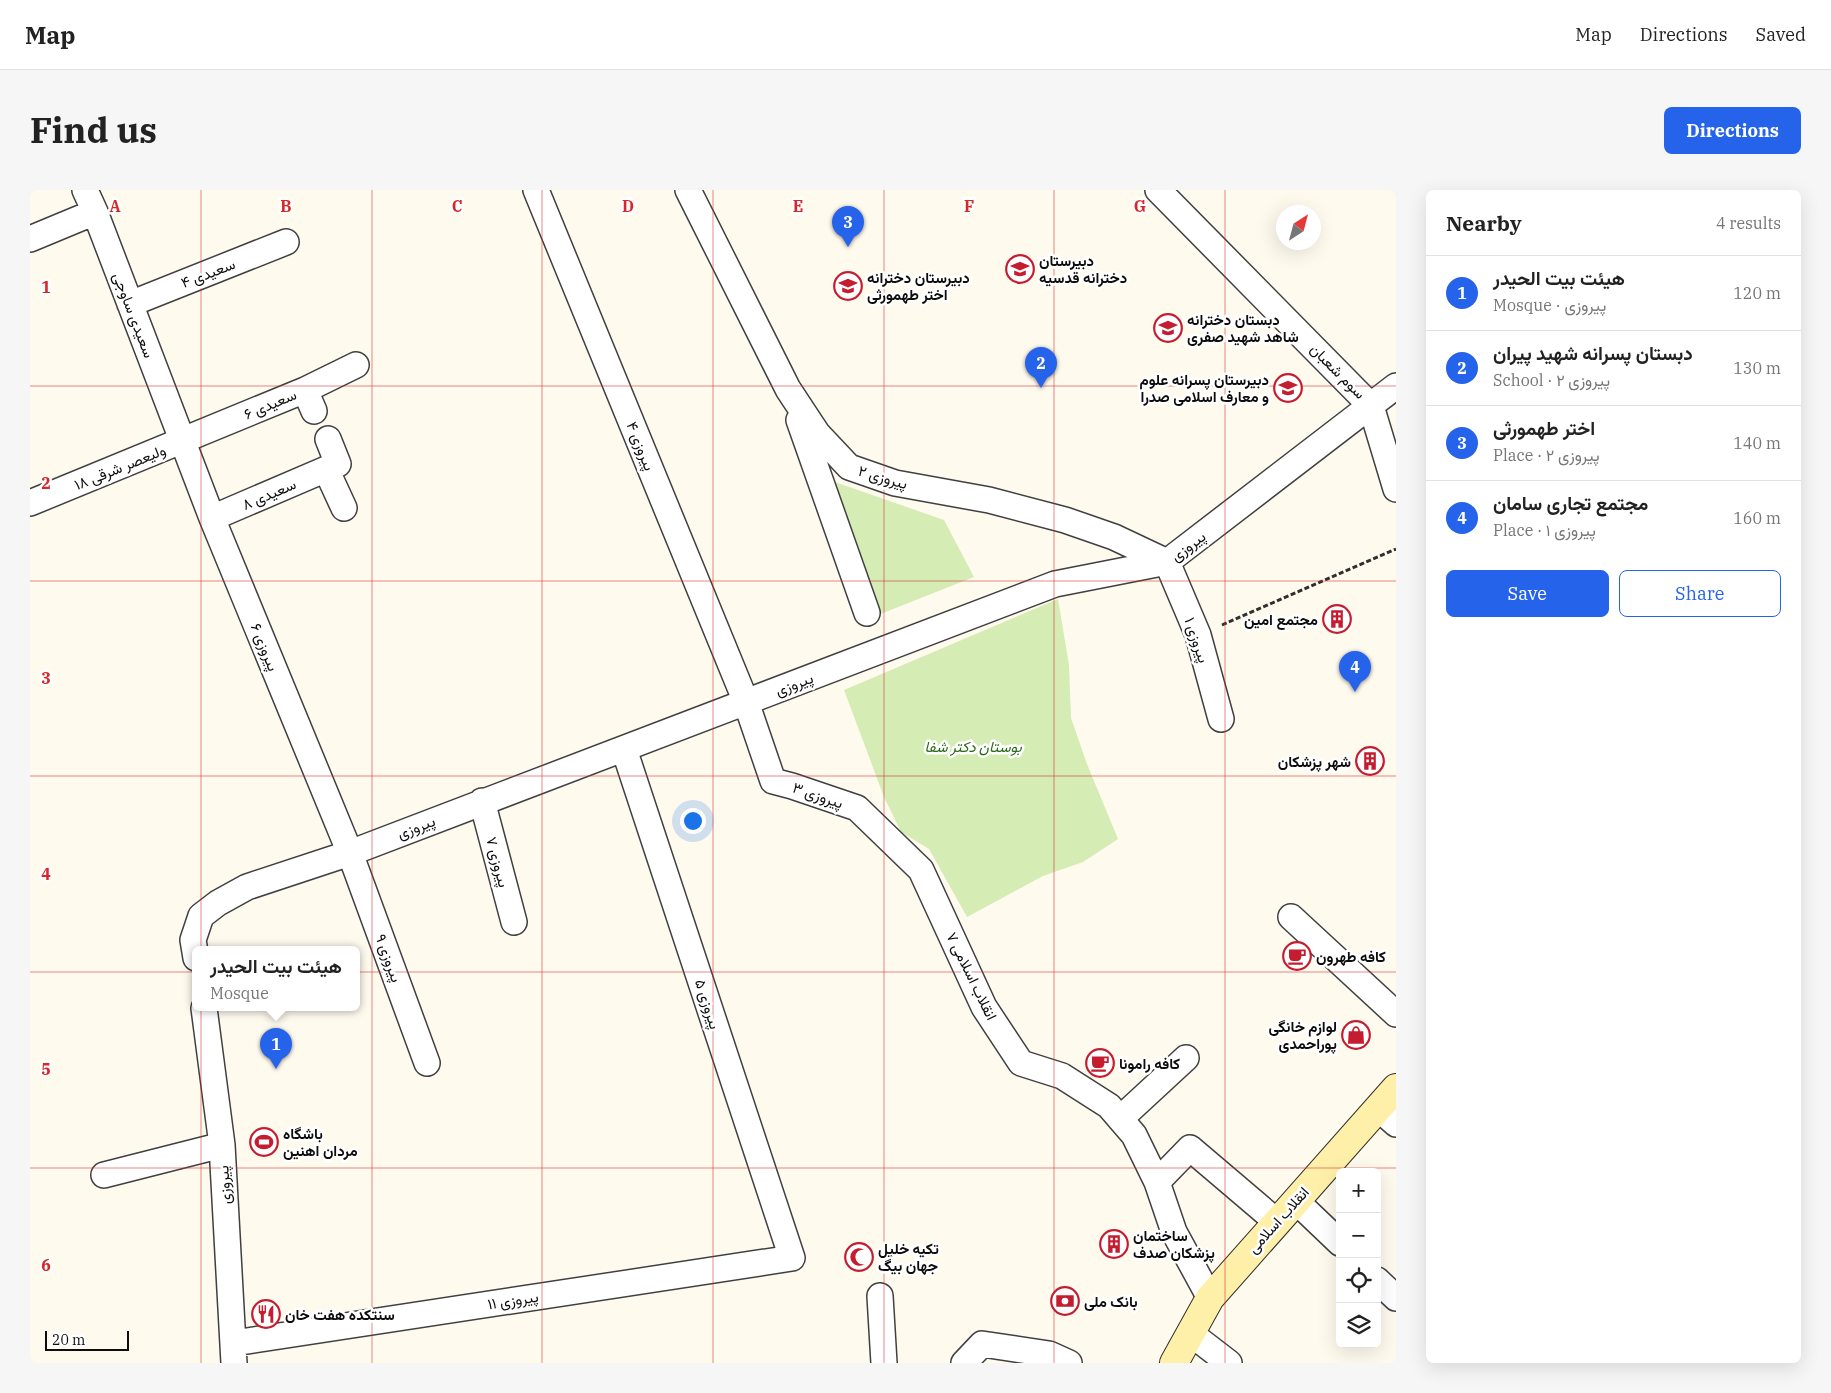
<!DOCTYPE html>
<meta charset="utf-8">
<style>
:root{--surface:#fff;--page:#f6f6f6;--text:#222;--muted:#767676;--line:#e0e0e0;--accent:#2563eb}
body{margin:0;font-family:"IBM Plex Serif",Vazirmatn,serif;background:var(--page);color:var(--text)}
.controls{position:absolute;right:15px;bottom:15px;display:grid;overflow:hidden;border-radius:8px;box-shadow:0 5px 20px #0002}
.controls button{width:45px;height:45px;display:grid;place-items:center;padding:0;border:0;border-bottom:1px solid var(--line);background:var(--surface);color:var(--text);font:25px sans-serif}
.compass{position:absolute;left:1246px;top:15px;width:45px;height:45px;border-radius:50%;background:var(--surface);box-shadow:0 5px 20px #0002;rotate:36deg}
.scale{position:absolute;left:15px;bottom:12px;width:84px;box-sizing:border-box;padding-left:5px;border:2px solid #0d0d0d;border-top:0;font-size:14px;line-height:18px;white-space:nowrap;color:#0d0d0d;-webkit-text-stroke:4px #fff;paint-order:stroke}
.you{position:absolute;left:662px;top:630px;width:18px;height:18px;margin:-12px;border:4px solid #fff;border-radius:50%;background:#1a73e8;box-shadow:0 0 0 8px #1a73e833}
.badge{display:grid;place-items:center;width:32px;height:32px;border-radius:50%;background:var(--accent);color:#fff;font-size:16px;font-weight:700}
.pin{position:absolute;translate:-50% -41px;filter:drop-shadow(0 1px 2px #0008)}
.pin::after{content:'';position:absolute;top:26px;width:18px;height:15px;background:inherit;clip-path:polygon(0 0,100% 0,50% 100%)}
.popup{position:absolute;left:162px;top:756px;width:168px;height:65px;box-sizing:border-box;display:grid;place-content:center;border-radius:8px;background:var(--surface);filter:drop-shadow(0 1px 4px #0005);font-size:16px;white-space:nowrap;color:var(--muted)}
.popup b{font-size:19px;color:var(--text)}
.popup::after{content:'';position:absolute;left:50%;top:100%;margin-left:-10px;border:10px solid transparent;border-top-color:var(--surface)}
.list{margin:0;padding:0;list-style:none}
h2{display:flex;justify-content:space-between;align-items:center;height:65px;margin:0;padding:0 20px;font-size:21px}
h2 small{font-size:16px;font-weight:400;color:var(--muted)}
.list li{display:grid;grid-template-columns:32px 1fr auto;gap:15px;align-items:center;box-sizing:border-box;height:75px;padding:0 20px;border-top:1px solid var(--line)}
.list b{display:block;font-size:19px;white-space:nowrap}
.list p{margin:0;font-size:16px;white-space:nowrap;color:var(--muted)}
.list em{font-size:16px;font-style:normal;color:var(--muted)}
.actions{display:flex;gap:10px;padding:15px 20px}
.actions a{flex:1;padding:11px 0;border:1px solid var(--accent);border-radius:8px;text-align:center;font-size:18px;color:var(--accent)}
.actions .main{background:var(--accent);color:#fff}
.icon{flex:none;width:28px;height:28px;fill:none;stroke:currentColor;stroke-width:2;stroke-linecap:round;stroke-linejoin:round}
.map{position:relative;flex:none;width:1366px;height:1173px;overflow:hidden;border-radius:8px}
header{display:flex;align-items:center;gap:30px;box-sizing:border-box;height:70px;padding:0 25px;background:var(--surface);border-bottom:1px solid var(--line)}
header strong{font-size:24px}
nav{display:flex;gap:28px;margin-inline-start:auto;font-size:18px}
.intro{display:flex;align-items:center;justify-content:space-between;box-sizing:border-box;height:120px;padding:0 30px}
h1{margin:0;font-size:35px}
.button{padding:12px 22px;border-radius:8px;background:var(--accent);color:#fff;font-size:18px;font-weight:700}
main{display:flex;gap:30px;padding:0 30px}
aside{flex:1;background:var(--surface);border-radius:8px;box-shadow:0 5px 20px #0002}
.map>svg:first-child{display:block}
.green{fill:#d5ecb5}
.lines{fill:none;stroke-linecap:round;stroke-linejoin:round}
.street-casing{stroke:#404040;stroke-width:28}
.secondary-casing{stroke:#2f2f2f;stroke-width:30}
.path{stroke:#2f2f2f;stroke-width:3;stroke-dasharray:5 2.5;stroke-linecap:butt}
.street{stroke:#fff;stroke-width:25}
.secondary{stroke:#fff0a9;stroke-width:28}
.grid{fill:none;stroke:#d62828;stroke-width:1;stroke-opacity:0.55}
.labels{text-anchor:middle;dominant-baseline:central;stroke-width:5;stroke-linejoin:round;paint-order:stroke}
.poi-label{font-size:15px;font-weight:bold;fill:#0d0d0d;stroke:#fff;text-anchor:start}
.street-label{font-size:15px;fill:#0d0d0d;stroke:#fff}
.park-label{font-size:15px;font-style:italic;fill:#2f691a;stroke:#fff}
.grid-label{font-size:16px;text-anchor:middle;font-weight:bold;fill:#d62828;stroke:#fff;stroke-width:5;stroke-linejoin:round;paint-order:stroke}
</style>
<header>
<strong>Map</strong>
<nav><a>Map</a><a>Directions</a><a>Saved</a></nav>
</header>
<div class="intro"><h1>Find us</h1><a class="button">Directions</a></div>
<main>
<div class="map">
<svg width="1366" height="1173" viewBox="0 0 1366 1173">
<rect width="100%" height="100%" fill="#fffaee"/>
<!-- green -->
<path class="green" d="M802,291L914,330L944,387L848,425Z
M1028,409L1039,475L1041,528L1057,574L1088,649L1053,672L1013,686L937,727L899,659L871,642L854,607L814,500Z"/>
<g class="lines">
<defs>
<path id="street" d="M55,0L65,22L182,328L320,663L397,873
M506,0L716,512L743,591L762,596L827,618L891,680L954,817L991,873L1032,886L1079,916L1104,945L1127,992L1144,1042L1180,1108
M658,0L758,199L787,243L819,277L865,293L959,310L1035,330L1084,347L1137,372L1168,445L1191,529
M1128,0L1341,216L1366,299
M0,49L65,22
M100,114L256,52
M275,200L284,221
M769,230L837,423
M296,279L314,318
M0,313L275,200L326,175
M182,328L308,274L298,249
M452,611L484,732
M1261,727L1366,824
M166,768L163,750L171,726L188,713L217,697L320,663L1025,394L1137,372L1366,196
M174,818L192,955L204,1173
M1348,918L1366,934
M1090,929L1156,868
M74,985L192,955
M1127,992L1160,958L1247,1032
M1266,1011L1310,1053
M1347,1090L1366,1108
M850,1106L854,1173
M1160,1143L1199,1173
M204,1153L762,1068L594,559
M934,1173L952,1154L1019,1164L1039,1173"/>
<path id="secondary" d="M1144,1173L1180,1108L1366,898"/>
</defs>
<!-- street casing -->
<use href="#street" class="street-casing"/>
<!-- secondary casing -->
<use href="#secondary" class="secondary-casing"/>
<!-- path -->
<path class="path" d="M1192,435L1366,359"/>
<!-- street -->
<use href="#street" class="street"/>
<!-- secondary -->
<use href="#secondary" class="secondary"/>
</g>
<!-- grid -->
<path class="grid" d="M171,0V1173M342,0V1173M512,0V1173M683,0V1173M854,0V1173M1024,0V1173M1195,0V1173M0,196H1366M0,391H1366M0,586H1366M0,782H1366M0,978H1366"/>
<!-- icons -->
<defs>
<symbol id="school-ring" viewBox="-11 -11 22 22"><circle r="9.5" fill="#fff" stroke="#c51d30" stroke-width="1.5"/><path d="M0-5L7-2L0 1L-7-2ZM-4 1L0 2.5L4 1V4Q0 6-4 4Z" fill="#c51d30"/></symbol>
<symbol id="building-ring" viewBox="-11 -11 22 22"><circle r="9.5" fill="#fff" stroke="#c51d30" stroke-width="1.5"/><path d="M-4-6H4V6H1V3H-1V6H-4ZM-2.5-4.3h1.7v1.8h-1.7ZM.8-4.3h1.7v1.8H.8ZM-2.5-1h1.7V.8h-1.7ZM.8-1h1.7V.8H.8Z" fill="#c51d30"/></symbol>
<symbol id="cafe-ring" viewBox="-11 -11 22 22"><circle r="9.5" fill="#fff" stroke="#c51d30" stroke-width="1.5"/><path d="M-5.5-4.5H6V0H3Q3 3.5 0 3.5H-2.5Q-5.5 3.5-5.5 0ZM3-3.2v2h1.7v-2ZM-6 4.5H4V6H-6Z" fill="#c51d30"/></symbol>
<symbol id="shop-ring" viewBox="-11 -11 22 22"><circle r="9.5" fill="#fff" stroke="#c51d30" stroke-width="1.5"/><path d="M-5-2.5h2.3a2.7 3.5 0 0 1 5.4 0H5L5.5 6h-11ZM-1.5-2.5h3a1.5 2.3 0 0 0-3 0Z" fill="#c51d30"/></symbol>
<symbol id="stadium-ring" viewBox="-11 -11 22 22"><circle r="9.5" fill="#fff" stroke="#c51d30" stroke-width="1.5"/><path d="M0-5a6.5 5 0 1 0 0 10a6.5 5 0 1 0 0-10ZM-3.5-1.8h7v3.6h-7Z" fill="#c51d30"/></symbol>
<symbol id="mosque-ring" viewBox="-11 -11 22 22"><circle r="9.5" fill="#fff" stroke="#c51d30" stroke-width="1.5"/><path d="M3.5-4.9A6 6 0 1 0 3.5 4.9A5 5 0 1 1 3.5-4.9Z" fill="#c51d30"/></symbol>
<symbol id="bank-ring" viewBox="-11 -11 22 22"><circle r="9.5" fill="#fff" stroke="#c51d30" stroke-width="1.5"/><path d="M-6-4H6V4H-6ZM0-2.3a2.3 2.3 0 1 0 0 4.6a2.3 2.3 0 1 0 0-4.6Z" fill="#c51d30"/></symbol>
<symbol id="restaurant-ring" viewBox="-11 -11 22 22"><circle r="9.5" fill="#fff" stroke="#c51d30" stroke-width="1.5"/><path d="M-5-6h1v4h1v-4h1v4h1v-4h1v5L-1.5 .5V6h-2V.5L-5-1ZM5-6V6H3V1.5H1.5Q1.5-4 5-6Z" fill="#c51d30"/></symbol>
</defs>
<g fill-rule="evenodd">
<use href="#school-ring" x="974" y="63" width="32" height="32"/>
<use href="#school-ring" x="802" y="80" width="32" height="32"/>
<use href="#school-ring" x="1122" y="122" width="32" height="32"/>
<use href="#school-ring" x="1242" y="182" width="32" height="32"/>
<use href="#building-ring" x="1291" y="413" width="32" height="32"/>
<use href="#building-ring" x="1324" y="555" width="32" height="32"/>
<use href="#cafe-ring" x="1251" y="750" width="32" height="32"/>
<use href="#shop-ring" x="1310" y="829" width="32" height="32"/>
<use href="#cafe-ring" x="1054" y="857" width="32" height="32"/>
<use href="#stadium-ring" x="218" y="936" width="32" height="32"/>
<use href="#building-ring" x="1068" y="1038" width="32" height="32"/>
<use href="#mosque-ring" x="813" y="1051" width="32" height="32"/>
<use href="#bank-ring" x="1019" y="1095" width="32" height="32"/>
<use href="#restaurant-ring" x="220" y="1108" width="32" height="32"/>
</g>
<g class="labels">
<!-- poi labels -->
<g class="poi-label">
<text x="1009" y="70">دبیرستان<tspan x="1009" dy="17">دخترانه قدسیه</tspan></text>
<text x="837" y="87">دبیرستان دخترانه<tspan x="837" dy="17">اختر طهمورثی</tspan></text>
<text x="1157" y="129">دبستان دخترانه<tspan x="1157" dy="17">شاهد شهید صفری</tspan></text>
<text x="1239" y="189" text-anchor="end">دبیرستان پسرانه علوم<tspan x="1239" dy="17">و معارف اسلامی صدرا</tspan></text>
<text x="1288" y="429" text-anchor="end">مجتمع امین</text>
<text x="1321" y="571" text-anchor="end">شهر پزشکان</text>
<text x="1286" y="766">کافه طهرون</text>
<text x="1307" y="836" text-anchor="end">لوازم خانگی<tspan x="1307" dy="17">پوراحمدی</tspan></text>
<text x="1089" y="873">کافه رامونا</text>
<text x="253" y="943">باشگاه<tspan x="253" dy="17">مردان اهنین</tspan></text>
<text x="1103" y="1045">ساختمان<tspan x="1103" dy="17">پزشکان صدف</tspan></text>
<text x="848" y="1058">تکیه خلیل<tspan x="848" dy="17">جهان بیگ</tspan></text>
<text x="1054" y="1111">بانک ملی</text>
<text x="255" y="1124">سنتکده هفت خان</text>
</g>
<!-- street labels -->
<g class="street-label">
<text transform="translate(178 83) rotate(-21)">سعیدی ۴</text>
<text transform="translate(104 125) rotate(69)">سعیدی ساوجی</text>
<text transform="translate(1308 181) rotate(45)">سوم شعبان</text>
<text transform="translate(240 214) rotate(-23)">سعیدی ۶</text>
<text transform="translate(611 256) rotate(68)">پیروزی ۴</text>
<text transform="translate(90 277) rotate(-22)">ولیعصر شرقی ۱۸</text>
<text transform="translate(853 287) rotate(16)">پیروزی ۲</text>
<text transform="translate(239 304) rotate(-23)">سعیدی ۸</text>
<text transform="translate(1158 356) rotate(-37)">پیروزی</text>
<text transform="translate(1167 450) rotate(71)">پیروزی ۱</text>
<text transform="translate(235 457) rotate(68)">پیروزی ۶</text>
<text transform="translate(764 494) rotate(-21)">پیروزی</text>
<text transform="translate(788 605) rotate(19)">پیروزی ۳</text>
<text transform="translate(386 637) rotate(-21)">پیروزی</text>
<text transform="translate(468 672) rotate(75)">پیروزی ۷</text>
<text transform="translate(359 768) rotate(70)">پیروزی ۹</text>
<text transform="translate(942 786) rotate(64)">انقلاب اسلامی ۷</text>
<text transform="translate(678 814) rotate(72)">پیروزی ۵</text>
<text transform="translate(194 995) rotate(-94)">پیروزی</text>
<text transform="translate(1248 1030) rotate(-48)">انقلاب اسلامی</text>
<text transform="translate(483 1110) rotate(-9)">پیروزی ۱۱</text>
</g>
<!-- park labels -->
<g class="park-label">
<text x="943" y="556">بوستان دکتر شفا</text>
</g>
</g>
<g class="grid-label">
<text x="85" y="22">A</text>
<text x="256" y="22">B</text>
<text x="427" y="22">C</text>
<text x="598" y="22">D</text>
<text x="768" y="22">E</text>
<text x="939" y="22">F</text>
<text x="1110" y="22">G</text>
<text x="16" y="103">1</text>
<text x="16" y="299">2</text>
<text x="16" y="494">3</text>
<text x="16" y="690">4</text>
<text x="16" y="885">5</text>
<text x="16" y="1081">6</text>
</g>
</svg>
<div class="controls">
<button>+</button>
<button>−</button>
<button><svg class="icon" aria-label="locate" viewBox="0 0 24 24"><circle cx="12" cy="12" r="6"/><path d="M12 2v4M12 18v4M2 12h4M18 12h4"/></svg></button>
<button><svg class="icon" aria-label="layers" viewBox="0 0 24 24"><path d="M12 4l9 5-9 5-9-5zM3 14l9 5 9-5"/></svg></button>
</div>
<svg class="compass" viewBox="-18 -18 36 36"><path d="M0-13l5 13h-10z" fill="#e53935"/><path d="M0 13l5-13h-10z" fill="#767676"/></svg>
<div class="scale">20 m</div>
<div class="you"></div>
<div class="pin badge" style="left:246px;top:879px">1</div>
<div class="popup"><b>هیئت بیت الحیدر</b>Mosque</div>
<div class="pin badge" style="left:1011px;top:198px">2</div>
<div class="pin badge" style="left:818px;top:57px">3</div>
<div class="pin badge" style="left:1325px;top:502px">4</div>
</div>
<aside>
<h2>Nearby<small>4 results</small></h2>
<ul class="list">
<li><span class="badge">1</span><div><b>هیئت بیت الحیدر</b><p>Mosque · پیروزی</p></div><em>120 m</em></li>
<li><span class="badge">2</span><div><b>دبستان پسرانه شهید پیران</b><p>School · پیروزی ۲</p></div><em>130 m</em></li>
<li><span class="badge">3</span><div><b>اختر طهمورثی</b><p>Place · پیروزی ۲</p></div><em>140 m</em></li>
<li><span class="badge">4</span><div><b>مجتمع تجاری سامان</b><p>Place · پیروزی ۱</p></div><em>160 m</em></li>
</ul>
<div class="actions"><a class="main">Save</a><a>Share</a></div>
</aside>
</main>
